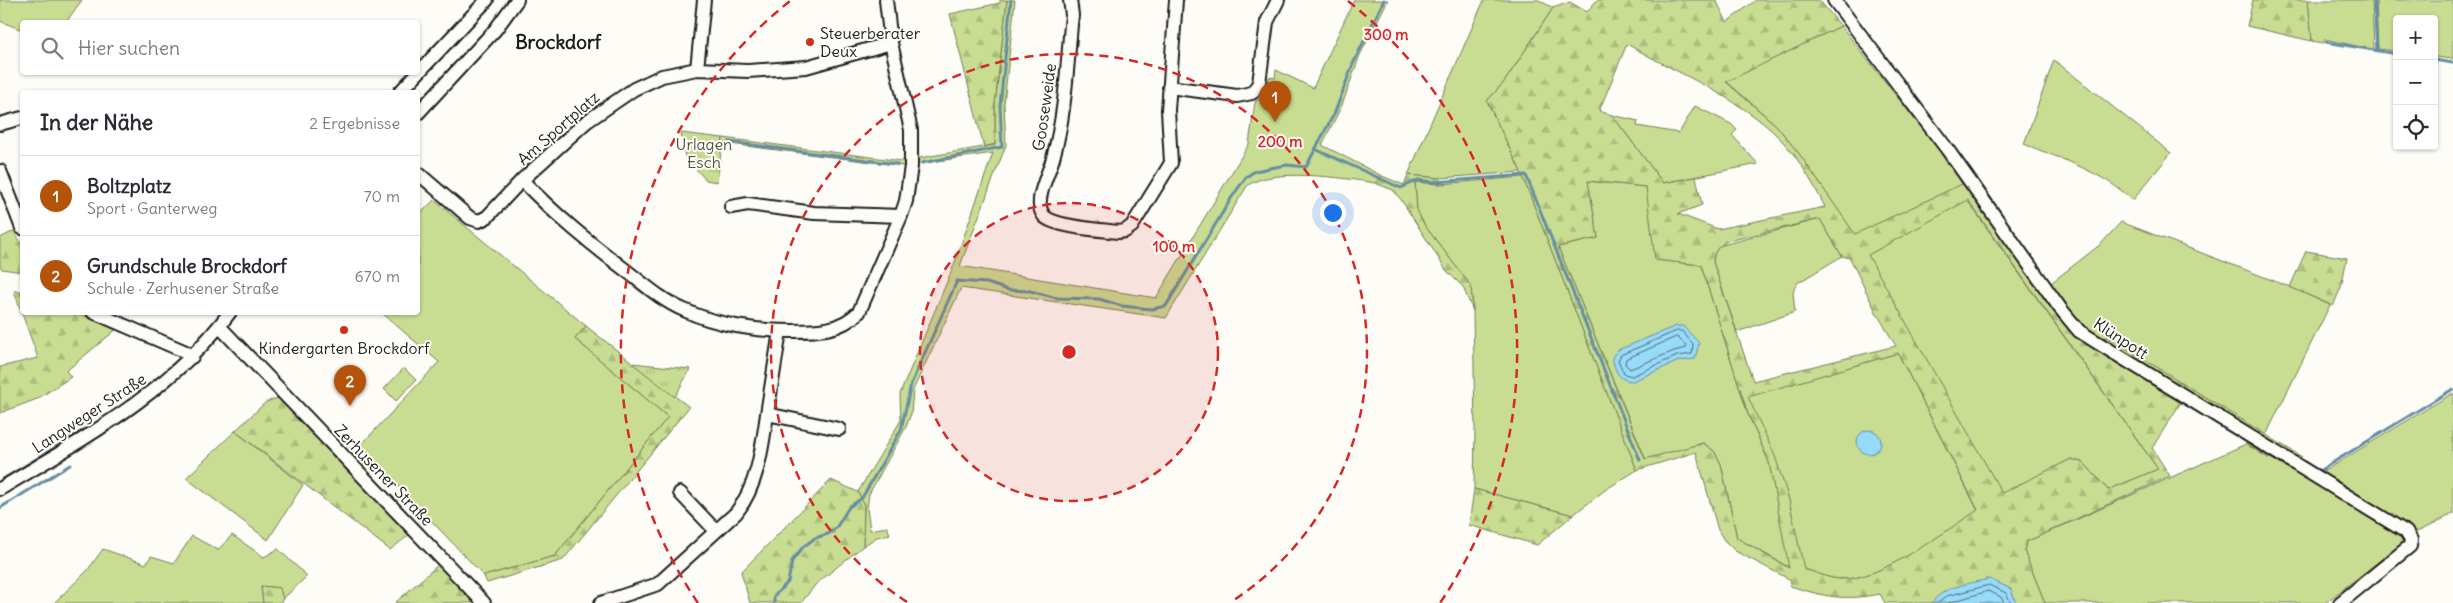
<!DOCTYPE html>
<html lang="de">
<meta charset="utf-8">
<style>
:root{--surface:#fff;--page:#f2f2f3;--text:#2b2b33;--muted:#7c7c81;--line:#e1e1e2;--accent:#b45309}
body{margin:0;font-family:Delius,sans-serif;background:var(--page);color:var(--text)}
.controls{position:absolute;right:15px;top:15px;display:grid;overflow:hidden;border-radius:5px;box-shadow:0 1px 4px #0004}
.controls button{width:45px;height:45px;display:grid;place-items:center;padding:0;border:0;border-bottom:1px solid var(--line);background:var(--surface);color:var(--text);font:25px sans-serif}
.you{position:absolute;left:1332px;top:212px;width:18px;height:18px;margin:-12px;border:4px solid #fff;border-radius:50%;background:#1a73e8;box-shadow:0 0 0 8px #1a73e833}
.badge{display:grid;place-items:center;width:32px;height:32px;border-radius:50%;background:var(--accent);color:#fff;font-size:16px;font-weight:700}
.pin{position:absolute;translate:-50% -41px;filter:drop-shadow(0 1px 2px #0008)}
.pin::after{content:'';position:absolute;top:26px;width:18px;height:15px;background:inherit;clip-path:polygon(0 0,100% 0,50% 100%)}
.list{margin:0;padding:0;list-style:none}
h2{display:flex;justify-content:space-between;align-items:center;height:65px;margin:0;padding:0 20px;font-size:21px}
h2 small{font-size:16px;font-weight:400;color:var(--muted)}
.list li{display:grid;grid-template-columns:32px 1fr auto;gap:15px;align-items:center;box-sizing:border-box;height:80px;padding:0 20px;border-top:1px solid var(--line)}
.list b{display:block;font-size:19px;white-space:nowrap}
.list p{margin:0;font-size:16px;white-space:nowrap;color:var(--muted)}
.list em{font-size:16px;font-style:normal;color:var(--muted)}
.icon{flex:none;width:28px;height:28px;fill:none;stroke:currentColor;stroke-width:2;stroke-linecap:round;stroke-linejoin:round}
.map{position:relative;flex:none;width:2453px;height:603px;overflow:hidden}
.search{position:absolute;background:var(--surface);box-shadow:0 1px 4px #0004;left:20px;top:20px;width:400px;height:55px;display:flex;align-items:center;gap:12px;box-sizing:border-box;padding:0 18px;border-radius:5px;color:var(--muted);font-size:19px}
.panel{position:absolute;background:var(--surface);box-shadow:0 1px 4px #0004;left:20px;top:90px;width:400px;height:225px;border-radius:5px}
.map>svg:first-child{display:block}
.grass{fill:#c8dd92;stroke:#727c57}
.forest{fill:url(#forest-firs);stroke:#727c57;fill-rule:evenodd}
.park{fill:url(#park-tufts);stroke:#727c57}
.water{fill:#97daf9;stroke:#668ea1}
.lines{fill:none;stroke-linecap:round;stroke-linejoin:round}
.shore{stroke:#4d6874;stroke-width:1}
.stream{stroke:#668ea1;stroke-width:3}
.minor-casing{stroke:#1c1c1c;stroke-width:16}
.minor{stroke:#fdfcf7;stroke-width:12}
.ring{fill:none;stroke:#d62828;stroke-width:2.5;stroke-dasharray:9 6}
.poi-dot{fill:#c8321e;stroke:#fdfcf7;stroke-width:2}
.labels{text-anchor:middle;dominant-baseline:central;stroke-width:4;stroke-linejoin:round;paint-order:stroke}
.poi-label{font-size:16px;fill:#1c1c1c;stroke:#fdfcf7;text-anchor:start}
.street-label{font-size:16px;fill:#1c1c1c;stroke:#fdfcf7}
.park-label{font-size:16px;fill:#50563f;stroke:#fdfcf7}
.quarter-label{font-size:19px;font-weight:bold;fill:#1c1c1c;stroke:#fdfcf7}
.centre{fill:#d62828;stroke:#fdfcf7;stroke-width:2.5}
.ring-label{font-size:15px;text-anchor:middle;font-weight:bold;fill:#d62828;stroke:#fdfcf7;stroke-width:4;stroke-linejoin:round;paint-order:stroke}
</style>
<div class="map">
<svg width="2453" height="603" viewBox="0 0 2453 603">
<defs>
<pattern id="forest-firs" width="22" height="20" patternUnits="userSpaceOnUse" patternTransform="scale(1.25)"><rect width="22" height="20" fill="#c8dd92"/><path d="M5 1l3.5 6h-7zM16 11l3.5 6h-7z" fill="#abbd7d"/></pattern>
<pattern id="park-tufts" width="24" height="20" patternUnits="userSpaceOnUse" patternTransform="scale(1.25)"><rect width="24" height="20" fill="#c8dd92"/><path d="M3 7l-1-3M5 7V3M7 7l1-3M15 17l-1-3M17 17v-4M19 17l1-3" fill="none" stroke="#abbd7d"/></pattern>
</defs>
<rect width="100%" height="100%" fill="#fdfcf7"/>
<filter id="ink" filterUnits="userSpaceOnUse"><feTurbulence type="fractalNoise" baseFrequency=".02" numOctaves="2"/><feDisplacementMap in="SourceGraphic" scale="10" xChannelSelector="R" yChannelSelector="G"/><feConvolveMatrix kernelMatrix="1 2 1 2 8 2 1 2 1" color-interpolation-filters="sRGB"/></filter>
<g filter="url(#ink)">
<!-- grass -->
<path class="grass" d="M0,0H82L66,22H22V30L0,21Z
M1007,0H1015L1004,104L1006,145L960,266L1156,298L1249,144L1255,102L1267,93L1269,77L1275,78L1276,70L1313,88L1354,0H1388L1360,55L1342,105L1322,145L1382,176L1375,183C1345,178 1270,167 1247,186L1166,318L961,288L913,390L911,414L906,427L869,494L867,508L870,530L887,527L890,534L877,537L863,546L864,505L858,492L901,420L900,394L954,265L993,153L903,166L722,143L723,138L902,161L995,145V104Z
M1484,0H1539L1553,8L1505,81L1487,101L1521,172L1440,178L1408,175Z
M2308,0H2372L2374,50L2325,39L2323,43L2312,41Z
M2376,0H2453V59L2434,57V19H2397V51L2378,49Z
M1841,26L1965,183L1855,235L1800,155L1776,125L1726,81Z
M2054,60L2171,153L2133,200C2100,171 2064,160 2024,144Z
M1695,106L1731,124L1737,130L1732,135L1758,164L1663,183L1612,115L1638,121L1637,126L1679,133Z
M1523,177L1637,470L1605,490L1573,515L1474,489L1475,428L1473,311L1471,286L1425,226L1417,211L1415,182L1440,184Z
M1587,181L1647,187L1656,260L1701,265L1748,414L1769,462L1790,568L1737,538L1721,464L1714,451L1703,443L1646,460L1558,247L1598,238Z
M434,200L586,326L575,339L668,417L555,556L484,576L360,446L439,362L382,313L418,312V216Z
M1967,200L2158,469L2108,490L2084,463L2071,459L2002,494L1867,255Z
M1820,219L1842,256L1796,284L1793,293L1795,312L1737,332L1713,262L1714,254L1719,246Z
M2121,222L2290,287L2330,305L2266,435L2108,337L2098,338L2072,315L2052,287L2051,283L2101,244Z
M1898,353L1978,511C1945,532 1880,581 1841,579C1829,579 1815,572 1803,569L1789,500L1747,396Z
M404,368L416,380L396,401L384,389Z
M2453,393V514L2417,532L2319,474Z
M235,431L303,485L268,540L186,478Z
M2246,444L2398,532L2403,539L2400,545L2325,603H2045L2024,551L2026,542Z
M232,535L264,557L278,549L307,576L283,599L279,588L261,586L263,603H54L87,571L103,549L146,564L151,556L174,563L192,536L218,550Z"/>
<!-- forest -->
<path class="forest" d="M1000,0H1007L995,104V144L984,147L950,14L1000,3Z
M1597,0H1716L1727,22L1756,0H1819L1841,26L1726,82L1776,125L1800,155L1855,234L1977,177L2072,315L2098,338L2108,337L2302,457L2268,458L2246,444L2247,441L2183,399L2152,448L2170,476L2026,542L2024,551L2045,603H1885L1880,594C1842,601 1827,597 1790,586L1791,580L1735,551L1724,540L1718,530L1696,452L1637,470L1521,172L1487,101L1505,81L1553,8L1570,2L1587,12ZM1627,44C1674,72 1730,93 1771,130C1795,151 1811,179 1825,207L1718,229L1678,214L1702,205L1696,177L1663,183L1612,115L1599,111ZM1588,181L1646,187L1655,260L1701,265L1748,414L1769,462L1789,568L1737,538L1721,464L1714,451L1703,443L1645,459L1558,247L1598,238ZM1968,200L2158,469L2108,490L2084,463L2071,459L2002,493L1868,255ZM1820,219L1842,256L1850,258L1876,312L1896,346L1753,381L1713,262C1714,250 1718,246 1728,241ZM1898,353L1978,510C1945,531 1880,581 1841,579C1829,579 1815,572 1804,569L1789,500L1775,456L1748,397Z
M2253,0H2308L2312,41L2247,26Z
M1408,175L1440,178V184L1415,182L1417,211L1425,226L1471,286L1473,311L1463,287L1446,270L1402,201L1393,190L1375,183L1382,176L1404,185Z
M14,231L22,245V272L2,269L0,266V238Z
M2306,251L2347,258L2341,287L2333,306L2290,287Z
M14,291H22V312L77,313L118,328L66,371L71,377L37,399L0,413V367L38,358Z
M586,326L689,407L563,560L487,583L484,576L555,556L668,417L575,339Z
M278,398L409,535L390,550L235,431L266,402Z
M831,480L858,492L864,505L863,546L816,584L801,603H750L741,572Z
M1474,489L1573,515L1537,545L1469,525Z
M439,564L477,603H395Z
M261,586L280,588L283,599L280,603H263Z"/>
<!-- park -->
<path class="park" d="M681,133L723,138L717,182L706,180L685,157Z
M632,363L690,369L675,397Z"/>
<!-- water -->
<path class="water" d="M1676,326H1683L1699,343L1695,359L1679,361L1633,381C1618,381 1615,370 1612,357L1618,350Z
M1857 442a12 12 0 1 1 24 0a12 12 0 1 1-24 0Z
M1990,579L2011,589L2016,603H1932C1942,586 1972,583 1990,579Z"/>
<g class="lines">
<!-- shore -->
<path class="shore" d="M1677,331H1682L1693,344L1692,354L1677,356L1632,376L1624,374L1618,360L1621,355Z
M1677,337L1686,345V348L1674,351L1630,369L1625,364L1626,359Z
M1938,603L1947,596L1989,585L2006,593L2011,603
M1948,603L1988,591L2001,597L2004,603"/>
<!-- stream -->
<path class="stream" d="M2374,0L2377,51
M2326,42L2397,54
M2434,60L2453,63
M729,142L897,164
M1315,149L1401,188L1418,180L1435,182L1526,175L1640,460
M922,163L1002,147L1000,106L1011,0
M162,375L178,360
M2319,471L2453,389
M0,481L105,417
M0,508L70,465
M774,603V596L788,582L792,561L803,547L815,538L828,534L836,528L849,507L862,498L901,430L911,384L957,281L987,283L1008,290L1030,291L1057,298L1099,299L1122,306L1152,309L1166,306L1232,197L1246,177L1255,171L1270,168L1287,165L1306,167L1335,112L1353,64L1384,0"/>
<defs>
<path id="minor" d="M1070,0L1072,15C1067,62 1066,113 1053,158C1049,174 1032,202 1044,216C1054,227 1103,230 1118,232L1125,231L1132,226L1171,163L1168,110L1176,0
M1834,0L1947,149L2060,308L2079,331L2098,343L2406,532L2411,540L2410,546L2340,603
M697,69L704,0
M1169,87L1237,96L1252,93L1259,83L1267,22L1278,0
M400,92L487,0
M418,113L495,30L517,0
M0,124L22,118
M0,171L22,228
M418,173L470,218L479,221L487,217L522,180L586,122L634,89L662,76L697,69L748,71L806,67L891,43
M522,180C555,215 590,243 628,272C646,286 663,301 684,310C716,325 757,331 792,331C818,331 840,331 859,312L901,216L906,201L911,166V130L891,43L886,0
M731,207L748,204L814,213L901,216
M93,312L186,352L192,357
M220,327L484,603
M780,331L767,414L839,429
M0,489C83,439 171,392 230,312
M680,493L716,531
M601,603L658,584L736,513C758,485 762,448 767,414"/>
</defs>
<!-- minor casing -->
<use href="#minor" class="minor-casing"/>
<!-- minor -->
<use href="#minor" class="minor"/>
</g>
</g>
<!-- distance rings -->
<circle cx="1069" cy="352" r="149" fill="#d62828" fill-opacity=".12"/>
<g class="ring">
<circle cx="1069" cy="352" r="149"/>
<path d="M907 602A298 298 0 1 1 1231 602"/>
<path d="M698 603A448 448 0 0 1 790 1M1348 1A448 448 0 0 1 1440 603"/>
</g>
<!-- markers -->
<g class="poi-dot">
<circle cx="810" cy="42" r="5"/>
<circle cx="344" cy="330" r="5"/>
</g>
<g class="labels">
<!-- poi labels -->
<g class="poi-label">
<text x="820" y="33">Steuerberater<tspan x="820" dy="18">Deux</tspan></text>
<text x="344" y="348" text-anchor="middle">Kindergarten Brockdorf</text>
</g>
<!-- street labels -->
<g class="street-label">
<text transform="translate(1044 107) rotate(-82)">Gooseweide</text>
<text transform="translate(558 128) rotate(-41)">Am Sportplatz</text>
<text transform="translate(2121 338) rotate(33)">Klünpott</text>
<text transform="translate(89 413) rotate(-33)">Langweger Straße</text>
<text transform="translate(384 475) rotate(46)">Zerhusener Straße</text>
</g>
<!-- park labels -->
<g class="park-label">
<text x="704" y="144">Urlagen<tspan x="704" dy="18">Esch</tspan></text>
</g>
<!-- quarter labels -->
<g class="quarter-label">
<text x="558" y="42">Brockdorf</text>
</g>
</g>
<circle cx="1069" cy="352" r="8" class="centre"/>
<g class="ring-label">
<text x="1386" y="40">300 m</text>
<text x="1280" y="147">200 m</text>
<text x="1174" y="252">100 m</text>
</g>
</svg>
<div class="controls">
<button>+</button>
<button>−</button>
<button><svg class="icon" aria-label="locate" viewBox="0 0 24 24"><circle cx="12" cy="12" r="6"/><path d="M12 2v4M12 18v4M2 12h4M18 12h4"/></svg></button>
</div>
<div class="you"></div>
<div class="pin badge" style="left:1275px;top:122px">1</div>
<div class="pin badge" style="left:350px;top:406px">2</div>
<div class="search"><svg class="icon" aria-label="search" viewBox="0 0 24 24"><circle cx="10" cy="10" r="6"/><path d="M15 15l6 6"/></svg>Hier suchen</div>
<section class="panel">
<h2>In der Nähe<small>2 Ergebnisse</small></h2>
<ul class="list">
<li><span class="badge">1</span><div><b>Boltzplatz</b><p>Sport · Ganterweg</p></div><em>70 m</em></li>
<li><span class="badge">2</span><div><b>Grundschule Brockdorf</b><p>Schule · Zerhusener Straße</p></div><em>670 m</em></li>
</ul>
</section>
</div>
